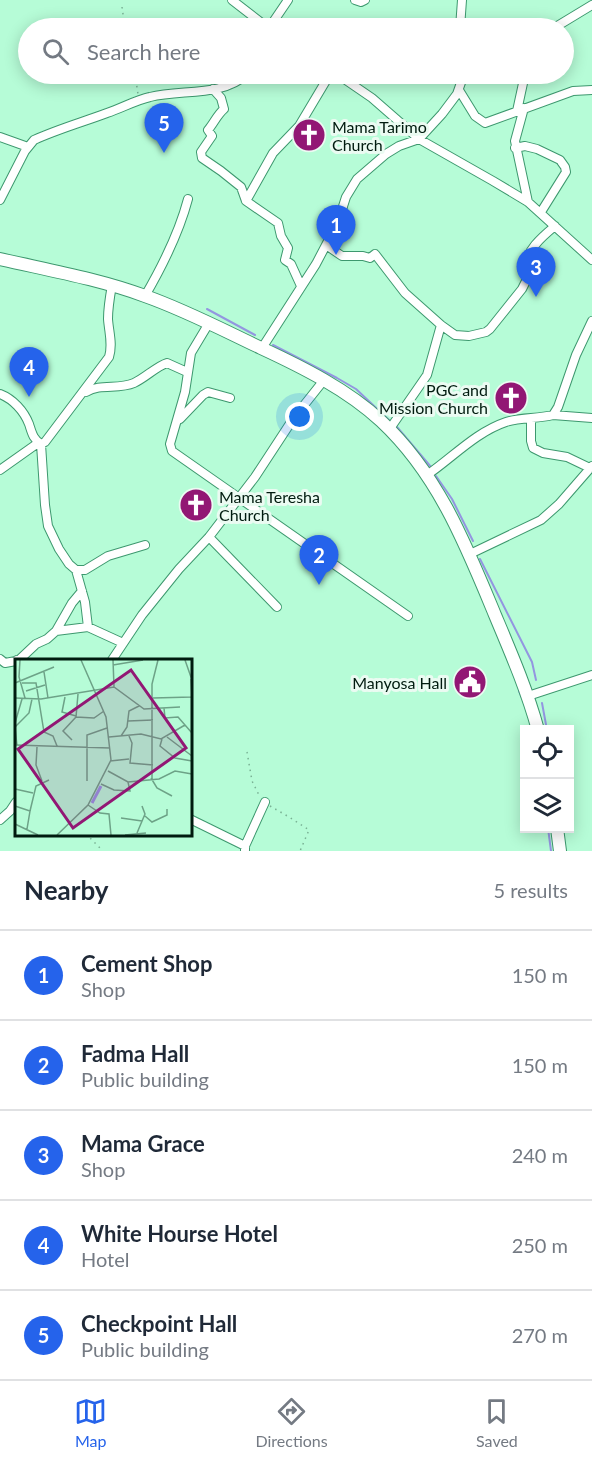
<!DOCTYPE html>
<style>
:root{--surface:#fff;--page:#f2f2f3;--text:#1f2937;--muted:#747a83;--line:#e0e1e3;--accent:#2563eb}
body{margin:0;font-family:Lato,sans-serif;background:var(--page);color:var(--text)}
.controls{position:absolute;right:18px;bottom:18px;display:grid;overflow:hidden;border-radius:0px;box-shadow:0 3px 15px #0003}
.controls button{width:54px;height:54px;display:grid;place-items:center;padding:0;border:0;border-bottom:2px solid var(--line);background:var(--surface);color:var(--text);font:30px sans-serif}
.you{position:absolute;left:300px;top:417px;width:21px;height:21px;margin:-15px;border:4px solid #fff;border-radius:50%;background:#1a73e8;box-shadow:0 0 0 9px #1a73e833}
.badge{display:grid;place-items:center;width:39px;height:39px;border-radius:50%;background:var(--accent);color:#fff;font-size:20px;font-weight:700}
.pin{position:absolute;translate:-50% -50px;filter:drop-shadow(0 2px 3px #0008)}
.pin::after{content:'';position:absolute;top:32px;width:21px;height:18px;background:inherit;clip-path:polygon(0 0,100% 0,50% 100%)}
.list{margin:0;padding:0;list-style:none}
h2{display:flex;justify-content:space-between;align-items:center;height:78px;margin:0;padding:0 24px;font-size:26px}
h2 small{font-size:20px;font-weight:400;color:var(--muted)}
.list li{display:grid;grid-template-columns:39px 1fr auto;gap:18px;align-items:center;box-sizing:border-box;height:90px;padding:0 24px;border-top:2px solid var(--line)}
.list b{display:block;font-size:22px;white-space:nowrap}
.list p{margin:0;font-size:20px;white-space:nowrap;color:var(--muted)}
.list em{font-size:20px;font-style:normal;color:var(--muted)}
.icon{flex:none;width:33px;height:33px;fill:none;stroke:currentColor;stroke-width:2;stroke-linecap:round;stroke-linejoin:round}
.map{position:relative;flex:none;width:592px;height:851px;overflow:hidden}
.search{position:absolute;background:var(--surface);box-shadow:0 3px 15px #0003;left:18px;right:18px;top:18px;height:66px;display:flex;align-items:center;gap:15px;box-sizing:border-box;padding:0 21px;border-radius:33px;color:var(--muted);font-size:22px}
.sheet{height:528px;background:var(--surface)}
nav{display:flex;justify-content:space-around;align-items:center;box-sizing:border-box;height:84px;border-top:2px solid var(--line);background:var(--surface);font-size:16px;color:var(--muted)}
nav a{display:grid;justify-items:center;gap:3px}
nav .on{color:var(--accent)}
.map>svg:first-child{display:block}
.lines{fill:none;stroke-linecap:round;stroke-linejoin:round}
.stream{stroke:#9396e0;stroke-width:2}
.minor-casing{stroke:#3d986e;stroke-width:10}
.primary-casing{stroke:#3d986e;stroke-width:14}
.path{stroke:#79b194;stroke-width:1.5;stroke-dasharray:1.5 4.5;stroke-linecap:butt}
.minor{stroke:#fff;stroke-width:8}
.primary{stroke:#fff;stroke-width:12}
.labels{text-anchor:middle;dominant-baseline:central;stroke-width:6;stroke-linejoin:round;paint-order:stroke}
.poi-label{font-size:16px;fill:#001b0f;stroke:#ebfbf2;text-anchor:start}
.inset-river{fill:none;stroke:#9396e0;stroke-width:3}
.inset-road{fill:none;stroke:#6da287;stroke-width:1.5}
.view{fill:#921774;fill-opacity:0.15;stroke:#921774;stroke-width:3}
.inset-edge{fill:none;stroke:#001b0f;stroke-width:3}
</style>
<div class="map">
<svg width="592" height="851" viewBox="0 0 592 851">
<rect width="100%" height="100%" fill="#b6fcd7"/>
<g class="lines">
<!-- stream -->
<path class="stream" d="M207,309L255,335
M273,345L337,378L356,389L391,422
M397,427L431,467
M436,476L452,499L473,541
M480,559L532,662L536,680
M519,691L522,698
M542,703L547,730
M548,828L551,851"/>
<defs>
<path id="minor" d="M232,0L268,28
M355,0L361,2L365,0
M269,28L288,0
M460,28L462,0
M554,28L592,5
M337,74L372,98L419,139L493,181L528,202L592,260
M213,89L221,98L224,109C217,115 214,123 208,130L212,136L201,152L202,158L221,171L241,187L246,201L278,223L281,236L288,248L285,260L291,264L301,286
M459,90L475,116L485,123L573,91L592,90
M524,108L515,141L528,202
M517,111L525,74
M0,137L28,147
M515,148L525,146L537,149L560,160L565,167L566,172L541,212
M0,200L25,151L34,140C58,129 83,122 107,113C122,108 136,100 150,97C182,89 222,97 247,74
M246,201L273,153L299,126L330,74
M326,245L342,256H363L370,258L375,254L405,293L441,325L455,335L469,336L486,332L490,329L522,289L527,279V274L522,269C530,248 538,240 555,226
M145,296C163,265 179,233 188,199
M209,323L191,353L185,392L170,444L172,451L408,616
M262,348L316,264L338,222L346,197L357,179L386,154L399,146L419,139L442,114L457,94L464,74
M86,392C101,383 118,390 134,383C145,378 157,366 167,363L187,372
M0,394C13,399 24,411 29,424C32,433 33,439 41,444L45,442L109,357C113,344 109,333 108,319C108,308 110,296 112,285
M553,415L592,418
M531,418V441L533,448L543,453L567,457L590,468
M180,419L203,395L208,392L230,398
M389,430L427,375L441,325
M41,444L45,505L48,526L59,549L69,564L76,570H85L108,556L145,545
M0,470L38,443
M427,475C452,458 476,432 506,422C521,417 537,419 553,415L558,407L576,355L592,321
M209,537L277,607
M470,554L541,520L559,504L592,466
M76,570L85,602L88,627
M56,631L72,603L82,591
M0,659L5,663L16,661
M17,660H19L36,644L47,639L56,631L88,627L123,643
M112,660L142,615L179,569L209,537L255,477L293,419L324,380
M528,696L592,675
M190,819L245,846
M0,820L10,811L16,802
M245,850V846L265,802"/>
<path id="primary" d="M0,259C48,270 99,279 145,296C185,310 223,330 261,348C302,367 348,390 381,421C438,474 466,545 495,615C511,653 527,690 538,730
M557,828L560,851"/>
</defs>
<!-- minor casing -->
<use href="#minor" class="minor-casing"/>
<!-- primary casing -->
<use href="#primary" class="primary-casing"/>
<!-- path -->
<path class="path" d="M122,7L125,28
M135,74L138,94
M247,752L252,781L260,797
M270,806L289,817L309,830L300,851
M86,834L103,851"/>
<!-- minor -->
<use href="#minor" class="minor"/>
<!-- primary -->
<use href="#primary" class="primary"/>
</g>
<!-- icons -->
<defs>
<symbol id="church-disc" viewBox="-11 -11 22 22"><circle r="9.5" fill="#921774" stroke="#ebfbf2"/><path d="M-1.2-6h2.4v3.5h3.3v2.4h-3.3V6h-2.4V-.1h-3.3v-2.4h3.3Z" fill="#fff"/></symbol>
<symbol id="civic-disc" viewBox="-11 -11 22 22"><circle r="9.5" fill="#921774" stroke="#ebfbf2"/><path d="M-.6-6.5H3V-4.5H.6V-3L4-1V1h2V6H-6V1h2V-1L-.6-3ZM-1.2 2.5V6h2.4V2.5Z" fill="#fff"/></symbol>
</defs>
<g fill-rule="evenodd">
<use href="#church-disc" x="290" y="116" width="38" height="38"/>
<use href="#church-disc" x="492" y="379" width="38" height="38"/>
<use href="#church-disc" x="177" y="486" width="38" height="38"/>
<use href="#civic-disc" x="451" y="663" width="38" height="38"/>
</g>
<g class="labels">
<!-- poi labels -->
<g class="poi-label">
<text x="332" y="126">Mama Tarimo<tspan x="332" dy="18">Church</tspan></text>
<text x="488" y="389" text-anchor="end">PGC and<tspan x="488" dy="18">Mission Church</tspan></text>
<text x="219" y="496">Mama Teresha<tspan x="219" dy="18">Church</tspan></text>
<text x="447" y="682" text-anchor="end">Manyosa Hall</text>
</g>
</g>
<!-- overview -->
<g transform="translate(15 659)">
<rect width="177" height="177" fill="#b6fcd7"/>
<path class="inset-river" d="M77,144L86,127"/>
<path class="inset-road" d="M5,1L4,18L10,39M98,1L99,28M170,1L177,21M98,6L128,1M29,13L33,39M176,20L177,38M0,24L39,8M7,24H21L29,73L38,77L42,87M11,32L30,26M63,35L61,58L79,59L89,52M50,38L47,53L61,57M0,39L26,40L99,28L129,50L165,48M138,39L177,38M149,49L150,59L163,58L177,74M113,62L138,61M0,64L7,40M0,68L14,54L17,40M0,68L2,87M106,77L112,68L114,52L124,47M114,77L117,84L115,104L138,106M94,78L126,75L146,80L170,66M152,78L177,97M147,80L145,87L160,99L177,102M57,81L48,72L61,58M0,86L95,89M22,88L21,106L27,122M95,102L114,100M93,112L113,123L144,120L160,112L177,115M136,119L142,129L157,137M137,120V25L143,1M72,122V76L92,69M86,125L99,131L115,132L113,123M0,130L18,134M73,146L85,154L94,155L96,176M0,147L15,152L12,170M15,152L21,127L34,121M130,157L137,163L152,156V150M106,159L127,162M0,165L23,176M122,174L130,155L127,147M42,176L73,146L96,101L91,58L66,1M110,176L131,174"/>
<path class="view" d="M116,11L171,89L58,169L3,90Z"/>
<rect width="177" height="177" class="inset-edge"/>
</g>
</svg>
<div class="controls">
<button><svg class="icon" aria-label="locate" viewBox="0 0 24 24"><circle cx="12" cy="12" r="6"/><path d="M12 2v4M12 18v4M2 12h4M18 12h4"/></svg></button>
<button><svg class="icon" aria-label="layers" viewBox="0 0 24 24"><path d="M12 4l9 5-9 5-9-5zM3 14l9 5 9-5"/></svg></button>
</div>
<div class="you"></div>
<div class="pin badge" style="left:336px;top:255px">1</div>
<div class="pin badge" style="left:319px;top:585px">2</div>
<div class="pin badge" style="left:536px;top:297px">3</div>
<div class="pin badge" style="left:29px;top:397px">4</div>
<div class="pin badge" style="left:164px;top:153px">5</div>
<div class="search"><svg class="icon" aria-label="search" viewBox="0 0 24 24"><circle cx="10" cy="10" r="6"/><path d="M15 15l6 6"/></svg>Search here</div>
</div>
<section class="sheet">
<h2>Nearby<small>5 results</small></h2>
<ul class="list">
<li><span class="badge">1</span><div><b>Cement Shop</b><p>Shop</p></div><em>150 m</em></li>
<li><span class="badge">2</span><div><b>Fadma Hall</b><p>Public building</p></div><em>150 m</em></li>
<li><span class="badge">3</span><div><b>Mama Grace</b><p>Shop</p></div><em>240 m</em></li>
<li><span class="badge">4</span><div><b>White Hourse Hotel</b><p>Hotel</p></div><em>250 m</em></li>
<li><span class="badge">5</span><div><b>Checkpoint Hall</b><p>Public building</p></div><em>270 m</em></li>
</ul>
</section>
<nav>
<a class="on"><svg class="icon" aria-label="map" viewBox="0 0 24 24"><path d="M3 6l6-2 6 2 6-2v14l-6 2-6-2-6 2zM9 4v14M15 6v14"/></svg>Map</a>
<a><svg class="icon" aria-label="directions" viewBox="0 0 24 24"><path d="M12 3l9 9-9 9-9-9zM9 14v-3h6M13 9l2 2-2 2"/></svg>Directions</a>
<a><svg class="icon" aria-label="saved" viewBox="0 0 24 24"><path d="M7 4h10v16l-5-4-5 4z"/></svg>Saved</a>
</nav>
